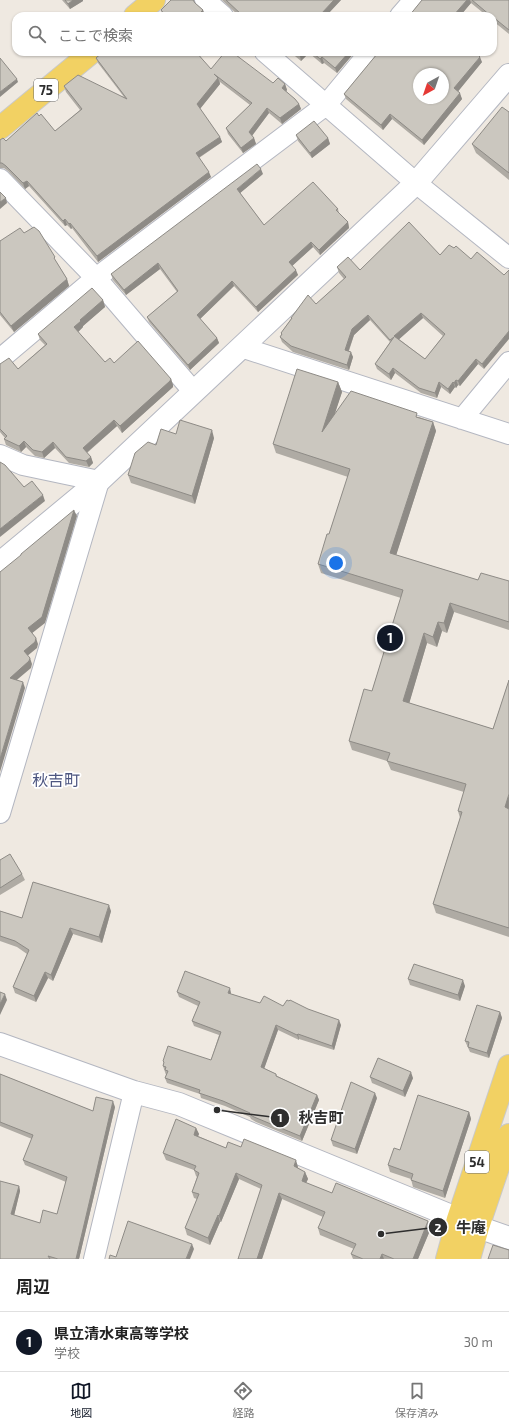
<!DOCTYPE html>
<html lang="ja">
<meta charset="utf-8">
<style>
:root{--surface:#fff;--page:#f6f6f6;--text:#222;--muted:#767676;--line:#e0e0e0;--accent:#111827}
body{margin:0;font-family:"Exo 2","Noto Sans JP",sans-serif;background:var(--page);color:var(--text)}
.compass{position:absolute;left:413px;top:68px;width:36px;height:36px;border-radius:50%;background:var(--surface);box-shadow:0 1px 3px #0004;rotate:220deg}
.you{position:absolute;left:336px;top:563px;width:14px;height:14px;margin:-10px;border:3px solid #fff;border-radius:50%;background:#1a73e8;box-shadow:0 0 0 6px #1a73e833}
.badge{display:grid;place-items:center;width:26px;height:26px;border-radius:50%;background:var(--accent);color:#fff;font-size:13px;font-weight:700}
.pin{position:absolute;translate:-50% -50%;border:2px solid #fff;box-shadow:0 1px 4px #0006}
.list{margin:0;padding:0;list-style:none}
h2{display:flex;justify-content:space-between;align-items:center;height:52px;margin:0;padding:0 16px;font-size:17px}
h2 small{font-size:13px;font-weight:400;color:var(--muted)}
.list li{display:grid;grid-template-columns:26px 1fr auto;gap:12px;align-items:center;box-sizing:border-box;height:60px;padding:0 16px;border-top:1px solid var(--line)}
.list b{display:block;font-size:15px;white-space:nowrap}
.list p{margin:0;font-size:13px;white-space:nowrap;color:var(--muted)}
.list em{font-size:13px;font-style:normal;color:var(--muted)}
.icon{flex:none;width:22px;height:22px;fill:none;stroke:currentColor;stroke-width:2;stroke-linecap:round;stroke-linejoin:round}
.map{position:relative;flex:none;width:509px;height:1259px;overflow:hidden}
.search{position:absolute;background:var(--surface);box-shadow:0 1px 3px #0004;left:12px;right:12px;top:12px;height:44px;display:flex;align-items:center;gap:10px;box-sizing:border-box;padding:0 14px;border-radius:12px;color:var(--muted);font-size:15px}
.sheet{height:112px;background:var(--surface)}
nav{display:flex;justify-content:space-around;align-items:center;box-sizing:border-box;height:56px;border-top:1px solid var(--line);background:var(--surface);font-size:11px;color:var(--muted)}
nav a{display:grid;justify-items:center;gap:2px}
nav .on{color:var(--accent)}
.map>svg:first-child{display:block}
.lines{fill:none;stroke-linecap:round;stroke-linejoin:round}
.street-casing{stroke:#b4b7c1;stroke-width:22}
.secondary-casing{stroke:#b4b7c1;stroke-width:24}
.primary-casing{stroke:#c9c9c9;stroke-width:24}
.street{stroke:#fff;stroke-width:20}
.secondary{stroke:#fff;stroke-width:22}
.primary{stroke:#f2d163;stroke-width:22}
.wall{fill:#afaba4;fill-rule:evenodd}
.shaded-wall{fill:#8e8b86}
.building{fill:#cbc7bf;stroke:#8e8b86;fill-rule:evenodd}
.labels{text-anchor:middle;dominant-baseline:central;stroke-width:3.5;stroke-linejoin:round;paint-order:stroke}
.shield{fill:#fff;stroke:#6d6d6d;stroke-width:1}
.shield-label{font-size:13px;font-weight:bold;fill:#2e2e2e}
.quarter-label{font-size:16px;fill:#4d5680;stroke:#fff}
.leader{fill:none;stroke:#2e2e2e;stroke-width:1.5}
.callout-dot{fill:#2e2e2e;stroke:#fff;stroke-width:1.5}
.mark-label{font-size:12px;text-anchor:middle;font-weight:bold;fill:#fff}
.callout-label{font-size:15px;text-anchor:middle;font-weight:bold;fill:#2e2e2e;stroke:#fff;stroke-width:3.5;stroke-linejoin:round;paint-order:stroke}
</style>
<div class="map">
<svg width="509" height="1259" viewBox="0 0 509 1259">
<rect width="100%" height="100%" fill="#efe9e1"/>
<g class="lines">
<defs>
<path id="street" d="M205,0L223,16
M400,16L414,0
M265,52L416,183L509,258
M0,179L96,278L193,391
M241,347L509,434
M0,359L96,278L326,105L370,52
M462,419L509,362
M0,455L23,465L99,481L0,813
M94,1259L134,1092"/>
<path id="secondary" d="M0,563L99,481L416,183L509,75
M0,1044L134,1092L179,1104L478,1227L509,1238"/>
<path id="primary" d="M135,16L154,0
M0,128L92,52
M447,1259L458,1219L509,1066
M469,1259L478,1227L509,1135"/>
</defs>
<!-- street casing -->
<use href="#street" class="street-casing"/>
<!-- secondary casing -->
<use href="#secondary" class="secondary-casing"/>
<!-- primary casing -->
<use href="#primary" class="primary-casing"/>
<!-- street -->
<use href="#street" class="street"/>
<!-- secondary -->
<use href="#secondary" class="secondary"/>
<!-- primary -->
<use href="#primary" class="primary"/>
</g>
<!-- wall -->
<path class="wall" d="M62,0H83V1L70,9Z
M171,0H194L195,3L203,10L205,16H163L161,10Z
M222,0H341L326,16H239Z
M422,0H509V34L493,21V16H487L471,3L460,16H409Z
M290,52H354V53L337,73L324,63L322,64L309,53L301,61Z
M377,54L482,62L458,91L462,99L424,145L392,119L383,130L346,99L344,94Z
M96,58L211,69L273,83L285,84L287,90L286,91L299,104L301,109L282,124L269,113L252,136L254,138L256,144L243,153L228,134L226,128L250,105L220,82V84L200,109L220,137L222,142L199,158L211,177L98,262L72,228L71,229L67,225L65,226L29,186L25,189L8,171L4,168H0V140L6,141L39,116L55,131L80,110L66,92L64,86L124,97L98,63Z
M509,112V180L476,153L472,144Z
M296,135L328,138L330,144L312,158L298,141Z
M263,174L240,193L264,225L338,209L339,213L348,222L349,228L320,255L313,247L292,266L298,275L258,312L234,286L200,319L217,338L219,343L190,370L149,322L147,317L177,292L160,269L126,295L113,280L111,274Z
M24,233L57,263L67,279L69,286L14,332L0,315V241Z
M449,245L484,369L478,364L460,386L458,385L456,388L455,387L450,394L441,387L437,398L421,393L395,373L391,380L377,369L375,364L390,342L370,320L354,335L349,351L353,357L349,370L293,352L282,342L280,337L281,335V333L291,319V318L316,304L344,279L339,273L337,267L360,270L440,255ZM423,318L443,336L425,359L399,339Z
M103,300L105,307L83,326V327L78,332L105,362L114,363L171,379L173,385V387L122,433L117,426L87,453L91,457L93,463L89,467L69,463L55,448L44,458L35,456L26,447L21,452L6,445L4,439L5,438L0,432V364L18,369L45,345L40,340L38,334Z
M338,382L342,392L334,415L419,417L433,422L436,431L396,555L478,580L509,581V630L454,612L447,633L442,631L437,647L427,643L409,703L493,729L509,680V937L436,913L433,904L460,818L458,811L464,792L391,770L387,761L352,750L349,741L372,691L401,598L321,573L318,564L329,534L348,477L276,453L273,444Z
M176,434L214,438L195,504L131,483L128,475L156,445Z
M0,860L22,874L25,880L0,895Z
M0,911L22,918L111,911L102,943L73,934L53,981L48,978L36,1002L15,993L13,987L27,954L17,947L0,941Z
M408,979L465,986L460,1001L410,985Z
M177,992L231,993V994L260,1003L308,1009L341,1025L334,1050L299,1039V1040L278,1030L264,1068L276,1074L277,1076L317,1095L319,1100L302,1141L256,1122L251,1119L250,1117L225,1106L201,1098L200,1094L167,1083L165,1078L166,1075L163,1066L164,1063L163,1061L211,1060L219,1035L194,1026L192,1021L198,1006L179,997Z
M500,1012L502,1018L489,1058L470,1052L465,1041Z
M0,1074L93,1111L115,1107L79,1259H0L19,1186L20,1191L14,1215L40,1223L57,1214L66,1182L25,1165L23,1160L32,1139L0,1126Z
M370,1077L413,1078L405,1097L372,1083Z
M377,1098L357,1154L333,1146L331,1140Z
M469,1112L471,1119L445,1198L413,1187L411,1179L390,1172L388,1165L400,1150Z
M196,1128L199,1134L198,1136L226,1148L241,1147L298,1167V1168L305,1172L308,1179L306,1183L332,1193L428,1221L431,1228L418,1259H353L351,1254L354,1249L320,1235L318,1228L323,1217L282,1199L262,1259H238L261,1189L239,1179L221,1222H220L210,1245L187,1235L185,1228L197,1199L194,1198L192,1192L197,1177L196,1176L194,1170L166,1160L163,1153Z"/>
<!-- shaded-wall -->
<path class="shaded-wall" d="M73,0H83V1L70,9L68,4Z
M334,0H341L326,16H322L321,14Z
M467,0H470L471,3L460,16H453Z
M203,10L205,16H197Z
M303,52H308L309,53L301,61L300,56Z
M349,52H354V53L337,73L335,68Z
M322,57L324,63L322,64L320,59Z
M480,57L482,62L456,94L454,88Z
M218,78L220,84L199,110L197,104Z
M17,79L18,82L0,97V92Z
M285,84L287,90L284,94L282,88Z
M460,93L462,99L424,145L422,140Z
M299,104L301,109L282,124L280,118Z
M267,108L269,113L251,137L249,132Z
M390,114L392,119L383,130L381,125Z
M220,137L222,142L198,158L196,153Z
M254,138L256,144L243,153L241,148Z
M328,138L330,144L312,158L310,153Z
M261,169L263,174L239,194L237,189Z
M209,172L211,177L98,262L97,256Z
M27,181L29,186L25,189L23,183Z
M6,198L7,203L0,209V202Z
M65,219L67,225L65,226L63,221Z
M348,222L349,228L320,255L319,250Z
M70,223L72,228L71,229L69,224Z
M311,242L313,247L291,267L289,262Z
M158,263L160,269L126,295L124,290Z
M296,270L298,275L258,312L256,307Z
M67,279L69,286L14,332L11,326Z
M232,281L234,286L199,320L197,315Z
M103,300L105,307L83,326V327L77,333L74,327L80,320Z
M421,313L423,318L396,342L394,336Z
M368,315L370,320L354,335L347,355L345,350L352,329Z
M509,331V339L484,369L482,364Z
M217,338L219,343L190,370L188,365Z
M351,352L353,357L349,370L347,365Z
M476,359L478,364L460,386L458,381Z
M393,368L395,373L391,380L389,374Z
M171,379L173,385V387L122,433L120,426Z
M456,380L458,385L456,388L454,383Z
M338,382L342,392L326,441L322,432Z
M439,382L441,387L437,398L435,393Z
M453,382L455,387L450,394L448,389Z
M114,420L117,426L85,454L83,448Z
M433,422L436,431L394,562L390,553Z
M212,430L214,438L195,504L192,496Z
M24,441L26,447L21,452L19,446Z
M53,442L55,448L44,458L42,452Z
M91,457L93,463L89,467L86,461Z
M43,495L45,501L0,537V529Z
M74,510L77,516L45,623L31,634L28,628Z
M450,603L454,612L447,633L444,623Z
M438,622L442,631L437,647L433,637Z
M424,633L427,643L407,711L403,701Z
M36,638L38,644L37,648L26,657L24,651Z
M30,658L32,664L31,668L12,684L10,678Z
M23,682L25,688L0,772V759Z
M509,794V814L505,807Z
M109,905L111,911L102,943L99,937Z
M70,928L73,934L53,981L51,975Z
M45,972L48,978L36,1002L34,996Z
M463,980L465,986L460,1001L458,995Z
M230,988L231,993L229,998L228,993Z
M5,994L7,1000L0,1015V1004Z
M500,1012L502,1018L489,1058L487,1053Z
M339,1020L341,1025L334,1050L332,1046Z
M276,1025L278,1030L263,1072L261,1067Z
M298,1034L299,1039V1040L297,1035Z
M411,1072L413,1078L405,1097L403,1091Z
M375,1093L377,1098L357,1154L355,1149Z
M317,1095L319,1100L302,1141L300,1136Z
M113,1101L115,1107L79,1259H76Z
M469,1112L471,1119L445,1198L443,1191Z
M196,1128L199,1134L196,1141L194,1135Z
M296,1160L298,1167L296,1172L294,1166Z
M305,1172L308,1179L304,1187L302,1181Z
M236,1173L239,1179L221,1222L219,1216Z
M19,1186L20,1191L13,1220L11,1214Z
M279,1193L282,1199L262,1259H257Z
M218,1215L220,1222L210,1245L208,1238Z
M428,1221L431,1228L418,1259H413Z
M192,1244L194,1249L190,1259H186Z
M382,1254L384,1259H380Z"/>
<!-- building -->
<path class="building" d="M65,0H73L68,4Z
M171,0H193L195,3L203,10L197,16H166L161,10Z
M226,0H334L321,14L323,16H243Z
M422,0H467L453,16H409Z
M472,0H509V30L493,17V16H491Z
M103,52H196L211,69L225,52H232L273,83L278,78L285,84L282,88L295,99L299,104L280,118L267,108L249,132L254,138L241,148L226,128L252,103L214,74L218,78L197,104L220,137L196,153L209,172L97,256L70,223L69,224L65,219L63,221L27,181L23,183L6,166L2,163H0V140L3,138L6,141L37,113L39,116L41,114L55,131L82,109L64,86L78,75L127,99L96,58Z
M295,52H303L300,56Z
M312,52H349L335,68L322,57L320,59Z
M378,52H475L480,57L454,88L460,93L422,140L390,114L381,125L344,94L377,54ZM419,74H443V98H419Z
M0,58L17,79L0,92Z
M502,107L509,112V173L472,144Z
M314,121L328,138L310,153L296,135Z
M257,164L261,169L237,189L264,225L313,182L338,209L336,210L348,222L319,250L311,242L289,262L296,270L256,307L232,281L197,315L217,338L188,365L147,317L178,291L158,263L124,290L111,274Z
M0,192L6,198L0,202Z
M409,222L440,255L449,245L454,248L456,246L471,259L477,252L504,275L509,270V331L482,364L476,359L458,381L456,380L454,383L453,382L448,389L439,382L435,393L419,388L393,368L389,374L375,364L394,337L390,340L368,315L352,329L345,350L351,352L347,365L291,346L280,337L282,334L281,333L292,318H291L308,295L316,304L346,277L337,267L348,257L360,270ZM421,313L445,334L425,359L394,336Z
M34,227L39,231L55,257L54,258L67,279L11,326L0,312V241L20,228L24,233Z
M92,288L103,300L80,320L81,321L74,327L105,362L110,358L114,363L138,341L171,379L170,381L120,426L114,420L83,448L91,457L86,461L66,457L53,442L42,452L33,450L24,441L19,446L4,439L7,436L0,429V364L9,358L18,369L47,344L38,334Z
M297,369L338,382L322,432L351,391L417,413L416,417L433,422L390,553L478,580L481,573L509,581V622L450,603L444,623L438,622L433,637L424,633L403,701L493,729L509,680V794L505,807L509,809V928L433,904L462,812L458,811L466,784L387,761L390,753L349,741L364,689L372,691L403,590L318,564L327,534H329L350,469L273,444Z
M180,420L212,430L192,496L128,475L135,453L148,442L156,445L161,429L176,434Z
M0,462L5,465L24,487L32,481L43,495L0,529Z
M74,510L42,617L28,628L36,638L35,642L24,651L30,658L29,661L10,678L23,682L0,759V572L21,555V554Z
M10,854L22,874L0,888V860Z
M33,882L109,905L99,937L70,928L51,975L45,972L34,996L13,987L29,950L15,941L0,936V911L22,918Z
M414,964L463,980L458,995L408,979Z
M185,971L230,988L228,993L260,1003L264,996L283,1006L287,1000L289,1001L290,1000L308,1009L339,1020L332,1046L298,1034L297,1035L276,1025L261,1067L276,1074V1076L317,1095L300,1136L254,1117L249,1114L250,1113L223,1101L199,1093L200,1090L165,1078L168,1071L165,1070L166,1067L163,1066L164,1062L163,1061L168,1046L211,1060L221,1032L192,1021L200,1002L177,992Z
M0,992L5,994L0,1004Z
M477,1005L500,1012L487,1053L468,1047L469,1042L465,1041Z
M378,1058L411,1072L403,1091L370,1077Z
M0,1074L93,1111L96,1097L113,1101L76,1259H58L48,1256L50,1259H0V1181L19,1186L11,1214L40,1223L43,1210L57,1214L67,1177L23,1160L33,1135L0,1122Z
M351,1082L375,1093L355,1149L331,1140Z
M418,1095L469,1112L443,1191L411,1180L413,1174L388,1165L394,1148L400,1150Z
M176,1119L196,1128L194,1135L226,1148L228,1142L241,1147L244,1139L296,1160L294,1166L305,1172L302,1181L332,1193L336,1183L428,1221L413,1259H394L382,1254L380,1259H363L351,1254L356,1244L318,1228L325,1212L279,1193L257,1259H238L262,1185L236,1173L219,1216L218,1215L208,1238L185,1228L199,1194L192,1192L199,1173L194,1170L196,1166L163,1153Z
M128,1221L192,1244L186,1259H109L110,1255L116,1257Z
M493,1245L509,1250V1259H488Z"/>
<g class="labels">
<!-- shield labels -->
<g class="shield">
<rect x="34" y="79" width="24" height="22" rx="3"/>
<rect x="465" y="1151" width="24" height="22" rx="3"/>
</g>
<g class="shield-label">
<text x="46" y="90">75</text>
<text x="477" y="1162">54</text>
</g>
<!-- quarter labels -->
<g class="quarter-label">
<text x="56" y="779">秋吉町</text>
</g>
</g>
<!-- callouts -->
<path class="leader" d="M217 1110L280 1118M381 1234L438 1227"/>
<g class="callout-dot">
<circle cx="217" cy="1110" r="4"/>
<circle cx="381" cy="1234" r="4"/>
<circle cx="280" cy="1118" r="10"/>
<circle cx="438" cy="1227" r="10"/>
</g>
<g class="mark-label">
<text x="280" y="1122">1</text>
<text x="438" y="1232">2</text>
</g>
<g class="callout-label">
<text x="321" y="1123">秋吉町</text>
<text x="471" y="1233">牛庵</text>
</g>
</svg>
<svg class="compass" viewBox="-18 -18 36 36"><path d="M0-13l5 13h-10z" fill="#e53935"/><path d="M0 13l5-13h-10z" fill="#767676"/></svg>
<div class="you"></div>
<div class="pin badge" style="left:390px;top:638px">1</div>
<div class="search"><svg class="icon" aria-label="search" viewBox="0 0 24 24"><circle cx="10" cy="10" r="6"/><path d="M15 15l6 6"/></svg>ここで検索</div>
</div>
<section class="sheet">
<h2>周辺<small></small></h2>
<ul class="list">
<li><span class="badge">1</span><div><b>県立清水東高等学校</b><p>学校</p></div><em>30 m</em></li>
</ul>
</section>
<nav>
<a class="on"><svg class="icon" aria-label="map" viewBox="0 0 24 24"><path d="M3 6l6-2 6 2 6-2v14l-6 2-6-2-6 2zM9 4v14M15 6v14"/></svg>地図</a>
<a><svg class="icon" aria-label="directions" viewBox="0 0 24 24"><path d="M12 3l9 9-9 9-9-9zM9 14v-3h6M13 9l2 2-2 2"/></svg>経路</a>
<a><svg class="icon" aria-label="saved" viewBox="0 0 24 24"><path d="M7 4h10v16l-5-4-5 4z"/></svg>保存済み</a>
</nav>
